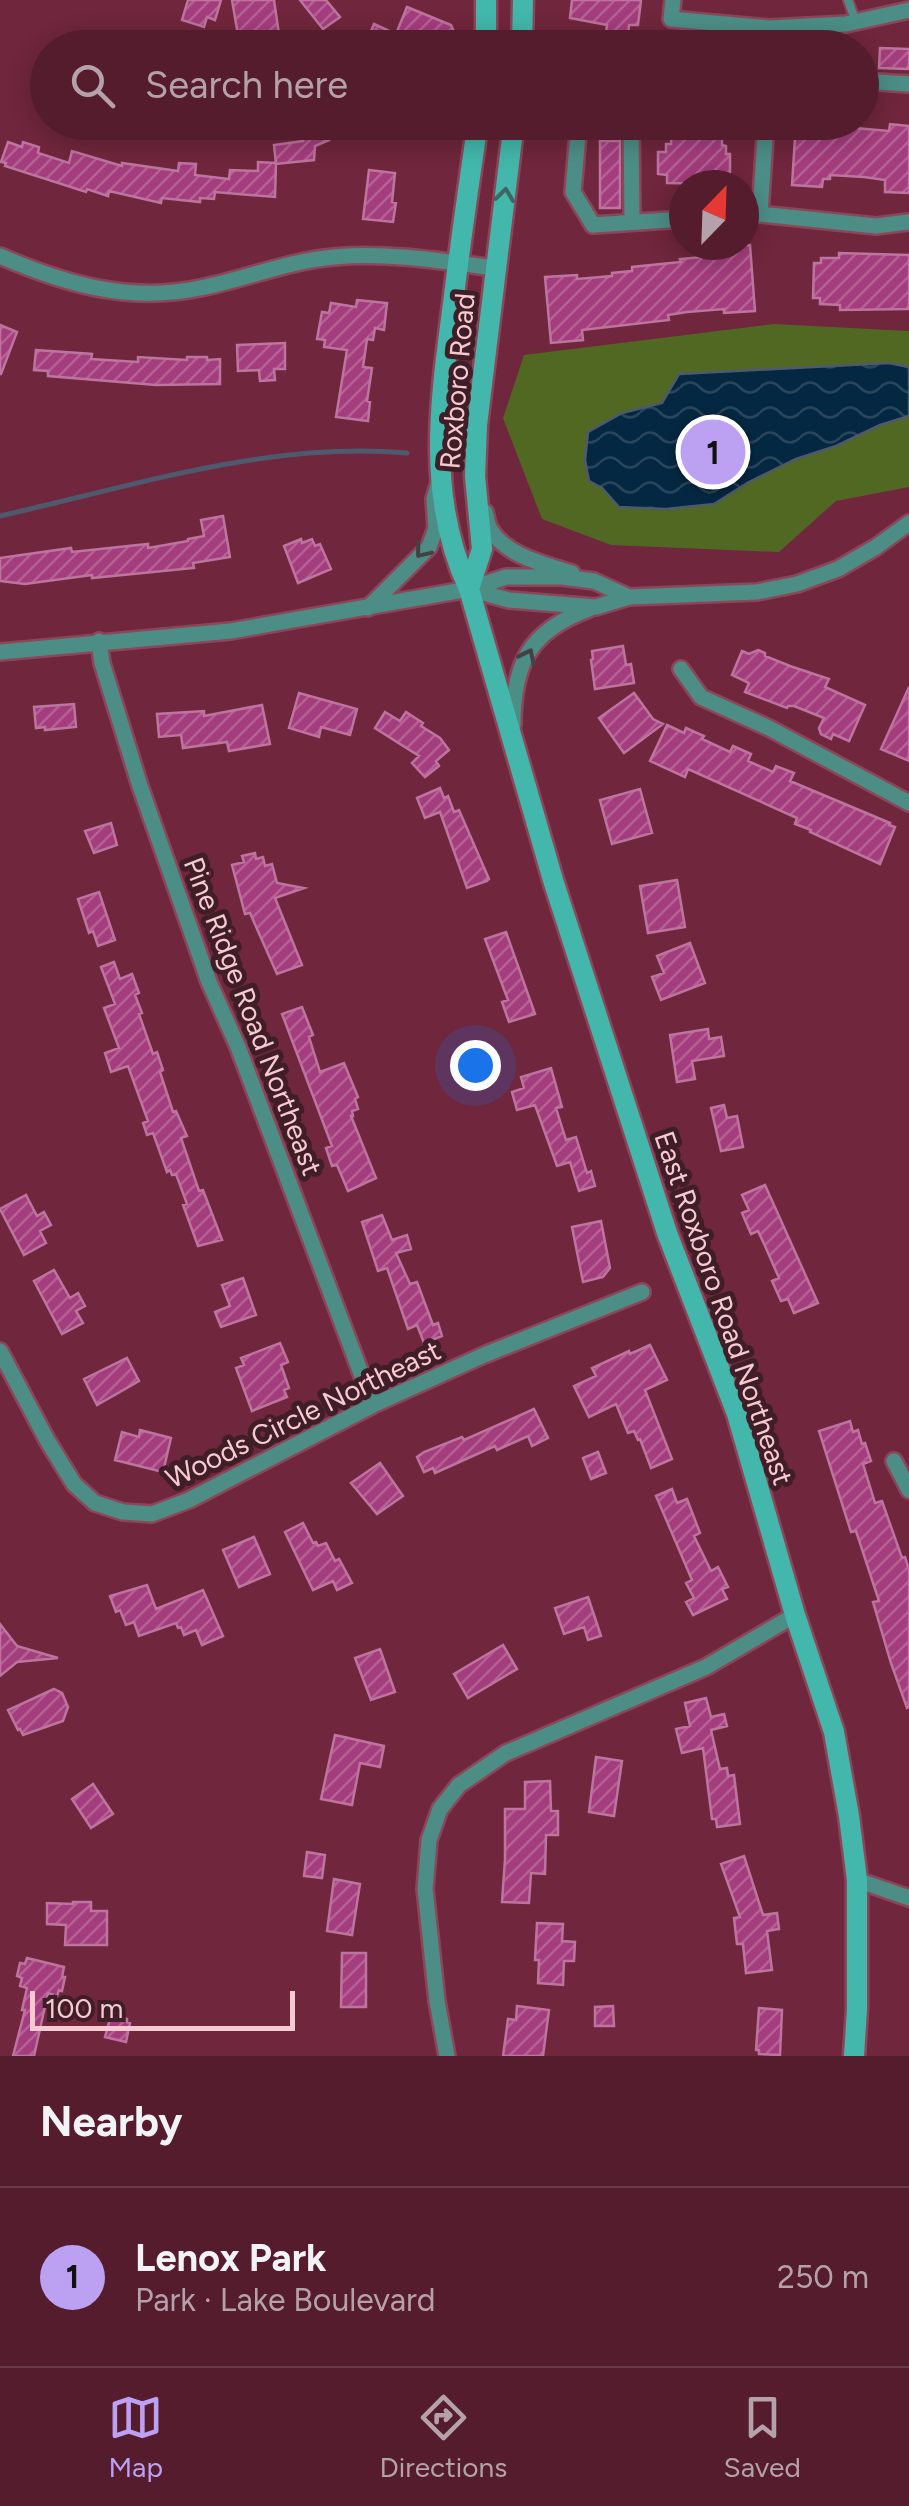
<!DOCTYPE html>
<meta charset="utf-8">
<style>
:root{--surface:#541c2d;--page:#5a2535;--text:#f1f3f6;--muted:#b5a1aa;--line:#6a3a49;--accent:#bca0f2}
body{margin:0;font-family:Figtree,sans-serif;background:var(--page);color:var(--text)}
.compass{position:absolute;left:669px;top:170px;width:90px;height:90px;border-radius:50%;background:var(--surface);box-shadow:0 5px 25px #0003;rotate:23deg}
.scale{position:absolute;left:30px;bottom:25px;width:265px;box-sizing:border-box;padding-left:10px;border:5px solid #f7cad2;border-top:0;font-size:28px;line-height:35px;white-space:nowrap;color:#f7cad2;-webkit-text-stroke:8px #401e27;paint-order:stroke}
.you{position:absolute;left:475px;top:1065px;width:35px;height:35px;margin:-25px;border:8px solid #fff;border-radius:50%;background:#1a73e8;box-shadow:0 0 0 15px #1a73e833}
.badge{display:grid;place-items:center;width:65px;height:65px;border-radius:50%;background:var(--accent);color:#111;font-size:32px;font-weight:700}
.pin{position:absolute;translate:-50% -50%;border:5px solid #fff;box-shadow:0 2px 10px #0006}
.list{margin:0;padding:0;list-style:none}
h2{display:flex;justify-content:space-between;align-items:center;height:130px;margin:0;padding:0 40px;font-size:42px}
h2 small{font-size:32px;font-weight:400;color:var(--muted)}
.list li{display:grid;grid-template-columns:65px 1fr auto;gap:30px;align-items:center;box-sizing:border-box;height:180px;padding:0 40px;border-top:2px solid var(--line)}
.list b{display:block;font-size:38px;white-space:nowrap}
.list p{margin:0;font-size:32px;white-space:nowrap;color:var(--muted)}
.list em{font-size:32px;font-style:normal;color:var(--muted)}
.icon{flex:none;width:55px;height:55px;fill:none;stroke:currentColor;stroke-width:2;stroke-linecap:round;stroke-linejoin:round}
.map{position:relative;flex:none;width:909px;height:2056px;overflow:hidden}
.search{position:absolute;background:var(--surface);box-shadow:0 5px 25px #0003;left:30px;right:30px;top:30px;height:110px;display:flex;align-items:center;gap:25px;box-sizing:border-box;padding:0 35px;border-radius:55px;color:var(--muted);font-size:38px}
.sheet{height:310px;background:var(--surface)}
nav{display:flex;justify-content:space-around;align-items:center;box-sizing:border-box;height:140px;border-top:2px solid var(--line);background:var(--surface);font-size:28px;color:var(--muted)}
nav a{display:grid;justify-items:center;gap:5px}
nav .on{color:var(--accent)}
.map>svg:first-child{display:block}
.park{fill:#516823}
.water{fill:url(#water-waves);stroke:#4e596d;stroke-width:2.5}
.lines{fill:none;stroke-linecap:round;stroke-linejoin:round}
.stream{stroke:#4e596d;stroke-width:5}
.building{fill:url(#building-hatch);stroke:#bd749e;stroke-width:2.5}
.service-casing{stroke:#8b475a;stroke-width:12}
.minor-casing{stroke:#8b475a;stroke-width:20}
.secondary-casing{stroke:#8b475a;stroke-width:25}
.service{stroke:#4c8e86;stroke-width:8}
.minor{stroke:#4c8e86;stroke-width:15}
.secondary{stroke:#43b7ab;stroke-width:20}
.oneway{stroke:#416362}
.oneway2{stroke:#444044}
.labels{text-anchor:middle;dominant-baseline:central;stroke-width:10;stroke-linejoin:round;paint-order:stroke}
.street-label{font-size:28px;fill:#f7cad2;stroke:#401e27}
</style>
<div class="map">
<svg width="909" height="2056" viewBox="0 0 909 2056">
<defs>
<pattern id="water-waves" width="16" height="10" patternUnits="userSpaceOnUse" patternTransform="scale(2.5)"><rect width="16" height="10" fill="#052842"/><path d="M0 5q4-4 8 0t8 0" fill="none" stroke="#2a465c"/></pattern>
<pattern id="building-hatch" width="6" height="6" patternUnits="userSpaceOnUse" patternTransform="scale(2.5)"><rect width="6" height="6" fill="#a43d7d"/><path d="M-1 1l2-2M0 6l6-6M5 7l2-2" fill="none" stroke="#b66194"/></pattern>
</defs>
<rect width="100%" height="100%" fill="#70263c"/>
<!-- park -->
<path class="park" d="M774,324L909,331V487L836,501L779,552L611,545L542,519L503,418L524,355Z"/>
<!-- water -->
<path class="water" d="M889,363L909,367V416L880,425L836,446L796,459L747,483L714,504L666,509L619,507L602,488L589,481L585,460L588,432L622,413L662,403L679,374Z"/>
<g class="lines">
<!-- stream -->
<path class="stream" d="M0,516C134,486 268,441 407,453"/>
</g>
<!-- building -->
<path class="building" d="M188,0H221L215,20L207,17L204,27L182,20Z
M232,0H274L280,41L266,43L264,31L238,35Z
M300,0H326L340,17L323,29Z
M572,0H641L638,25H629L627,43L605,40L607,25L570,18Z
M407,7L451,25L455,34L437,41L435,48H377L366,43L374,24L396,34Z
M880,48L909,49V69L879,68Z
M294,122H321L329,140L315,146L314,160L276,164L274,145L303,141Z
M672,122H722V145L726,146V154H730V176H723L722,184L667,183V175L658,174V152H666V144H671Z
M796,122L853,124L855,128L889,131L890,124L909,126V193L885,192V180L864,177L830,175V179H823L822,187L792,185Z
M600,141H620V208H600Z
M8,142L22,147L23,142L39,147L38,153L69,163L72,151L122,166V163L178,171L179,163L196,164L195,175L229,179L230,170L258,171V162L276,163L275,197L215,192L214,199L200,198V202L162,198L161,203L109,191L108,196L87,189L86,192L5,166L6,163L1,162Z
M369,170L395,173L392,202L396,203L393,222L363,219Z
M750,245L755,311L724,313V309L687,312L668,315L669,320L582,330L583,340L551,343L545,277L577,275V279L612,276V273L632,271V267L681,262L680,259L714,256L713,250H718L717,248Z
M839,253L909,255V309L840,310V305L820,304V298H813L814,263H821V258H839Z
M357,300L387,303L384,330L375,328L373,340L367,339L363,367L372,368L367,401L370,402L368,421L336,417L347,350L324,347L325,340L317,339L322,312L329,313L331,303L356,307Z
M0,325L17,332L1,374H0Z
M285,343V369H274L275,380L260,381L259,370L238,371L237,345Z
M36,350L92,354L91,359L138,362V357L187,360V357H207V360L220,359V384L156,385L48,376V371L34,370Z
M223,516L230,557L193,563L194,568L92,578V575L25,584L0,581V558L71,548L72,552L148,544V548L188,541V539L204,536L201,520Z
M301,539L302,543L312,539L315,546L320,544L331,569L298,583L284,546Z
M623,646L626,665L631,664L634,683L595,689L591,660L593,659L592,651Z
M758,650L765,653V656L790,666L829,679L825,687L865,705L849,741L833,734L831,739L821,734L819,728L824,718L794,706H788L787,708L745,692L749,683L732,675L742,651L749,654Z
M909,687V761L881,749Z
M299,693L357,709L350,735L321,727L319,737L289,728Z
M634,693L653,719L663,724L624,753L599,718Z
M74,704L76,727L45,730V727L36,728L34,707Z
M262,705L270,744L229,751L227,742L183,748L181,735L159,737L157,714L204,711V716Z
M385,712L400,721L406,712L423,723L421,726L440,738L449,750L436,761L439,766L425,777L412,763L419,756L375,728Z
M667,725L684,733L686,728L704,736L702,739L730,752L733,746L751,754L748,761L773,772L776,766L794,773L790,781L890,823L889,825L895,827L880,864L810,832L811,830L795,824L797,818L688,769L685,777L650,761Z
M440,788L444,798L448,796L454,812L459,810L489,879L487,881L467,888L440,812L425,818L417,798Z
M640,789L652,833L612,844L600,800Z
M111,823L117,845L94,853L85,831Z
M255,853L256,859L263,857L265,866L272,864L277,883L304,888L275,898L302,965L277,974L250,913L245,914L232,865L244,862L242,856Z
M677,880L685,927L648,933L640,886Z
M99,892L115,940L98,946L93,931L89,933L78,899Z
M506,932L535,1014L509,1022L502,1002L508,1000L485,939Z
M690,943L705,983L661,1000L652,977L664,973L657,956Z
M114,962L120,979L132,974L139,993L135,995L142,1013L139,1014L153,1054L157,1052L163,1070L160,1072L173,1112L176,1111L187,1136L181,1138L199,1191L203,1190L222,1240L198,1246L183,1205L187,1204L176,1174L172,1175L170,1170L167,1172L153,1133L147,1135L143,1123L148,1121L128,1066L111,1072L105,1053L119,1048L104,1008L115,1004L101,967Z
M302,1007L313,1035L309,1037L320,1072L344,1063L358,1097L355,1099L358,1109L352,1111L353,1116H351L376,1178L348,1191L337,1165L332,1166L326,1148L332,1146L282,1014Z
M708,1029L709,1039L721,1037L724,1056L692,1061L695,1079L677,1082L670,1035Z
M551,1068L562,1107L556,1108L566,1140L576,1137L587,1173L591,1171L595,1186L579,1191L570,1162L557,1166L535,1105L517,1110L512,1092L524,1088L521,1077Z
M724,1105L727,1118L737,1116L743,1147L721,1151L711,1108Z
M765,1185L818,1303L794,1313L788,1299L781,1301L772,1281L779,1278L765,1246L758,1231L751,1234L742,1213L749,1210L742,1195Z
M26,1195L37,1216L44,1212L51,1225L40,1231L46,1243L24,1255L0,1209Z
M382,1215L392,1240L407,1235L411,1249L396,1253L410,1284L417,1282L433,1325L438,1323L442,1336L424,1343L417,1325L408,1329L387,1268L378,1271L362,1222Z
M601,1221L610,1268L603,1277L583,1282L572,1227Z
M54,1270L70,1298L78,1293L85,1306L76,1311L83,1323L62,1334L34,1281Z
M243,1278L256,1315L221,1327L215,1312L230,1306L222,1285Z
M280,1343L288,1362L281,1365L289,1388L284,1390L287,1397L252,1411L236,1368L244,1365L241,1358Z
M650,1345L667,1380L645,1390L672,1459L651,1468L640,1439L638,1440L634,1431L628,1433L616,1404L589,1417L574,1386L596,1376L592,1368L629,1351L630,1354Z
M127,1358L139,1381L97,1405L84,1379Z
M534,1409L548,1438L532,1446L528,1436L497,1450L495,1446L435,1473L433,1468L424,1472L417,1457L424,1452L462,1437L464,1440Z
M850,1421L853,1432L858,1430L862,1444L865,1443L871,1461L863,1464L875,1503L882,1501L902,1558L905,1557L909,1570V1707L907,1708L891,1663L873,1602L879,1601L856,1531L851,1532L819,1431Z
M140,1430L171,1438L163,1472L115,1460L122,1432L139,1437Z
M598,1452L606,1473L591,1479L583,1458Z
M380,1463L403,1496L377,1514L351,1483Z
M672,1489L677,1503L687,1499L700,1533L694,1536L711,1571L718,1567L728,1587L722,1589L727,1599L693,1615L686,1602L694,1598L686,1583L692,1580L656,1496Z
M303,1523L313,1543L316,1542L318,1546L326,1543L335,1561L339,1559L352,1583L337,1590L333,1581L313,1590L285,1532Z
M254,1537L270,1574L239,1587L223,1550Z
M147,1585L156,1609L203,1590L223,1636L202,1645L196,1630L184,1635L181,1627L178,1628L176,1623L139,1636L134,1622L126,1625L120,1610L116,1612L110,1596Z
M588,1597L601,1636L588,1640L584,1627L564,1634L555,1608Z
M0,1624L17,1646L58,1658L17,1662L0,1676Z
M503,1645L517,1669L468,1698L454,1674Z
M380,1649L395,1692L371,1700L355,1658Z
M54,1689L62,1693L68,1707L63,1721L23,1735L20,1729L18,1730L8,1710Z
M706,1698L711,1717L724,1714L727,1726L711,1730L720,1769L727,1768L728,1776L734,1775L740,1824L717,1827L716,1819H712L703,1748L682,1753L676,1729L690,1726L685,1703Z
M335,1735L384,1746L380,1767L360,1763L352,1805L321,1799Z
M596,1757L622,1761L614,1816L589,1812Z
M550,1781L551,1811H558V1835H546L545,1874L531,1873L529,1903L502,1902L505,1859V1809H525V1782Z
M93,1784L113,1814L91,1828L72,1799Z
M307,1852L325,1855L322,1878L304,1876Z
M744,1856L763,1915L777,1913L779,1929L767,1931L772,1970L746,1973L743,1944H737L734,1918L740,1917L721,1864Z
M334,1879L360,1884L352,1935L327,1931Z
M73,1902H91V1911H107V1945H65L66,1925L47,1924V1903L73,1904Z
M537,1923L563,1924L562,1941L575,1942L574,1961H564L563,1985L538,1983L539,1960H535Z
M342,1953H366V2007H341Z
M27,1958L64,1967L62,1977H65L62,1991L59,1990L57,1996L48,1993L34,2056H13L25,2010H22L27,1988L20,1986L22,1978L17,1976L20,1963L25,1964Z
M517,2006L549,2010L543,2056H503L508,2019L516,2020Z
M613,2006L614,2026H595V2007Z
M759,2008L782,2010L780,2055L759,2054V2050H756Z
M111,2015L127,2019V2022L130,2023L126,2042L105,2037Z"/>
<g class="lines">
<defs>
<path id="service" d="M848,0L856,22"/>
<path id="minor" d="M673,0L671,19L769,28L846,24L909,10
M862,81L909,84
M579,122L573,192L593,225L684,219
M631,122L632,222
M760,214L766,122
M744,215L760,214L876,226L909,222
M0,256C65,284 129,303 200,288C245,279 288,261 334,257C387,252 442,261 494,268
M485,512C487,517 487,524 490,529C506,556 544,564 572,573
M469,589L509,600L596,607L629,597L757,592L797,584L838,569L876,547L909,523
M368,608L429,547L436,528L434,499L438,486
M99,641L102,663L140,786L209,982L238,1047L373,1405
M0,652L231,631L469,589L506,577H562L594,581L629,597
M681,669L701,697L769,728L909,803
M513,725C513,664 529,631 589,609
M0,1351L47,1440L74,1484L95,1503L123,1512L152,1514L189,1500L373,1405L484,1355L642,1292
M894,1461L909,1490
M857,1880L909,1898
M447,2056L437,2001L425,1889L429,1840L440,1809L459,1785L506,1753L706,1667L795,1615"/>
<path id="secondary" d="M486,48V0
M522,48L523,0
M478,122C469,183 460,244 453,304C440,401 426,498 469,589L553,880L667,1233L737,1414L795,1615L834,1732L849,1816L857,1880V2009L854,2056
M469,589L482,549L475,476L477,425L514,122"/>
</defs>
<!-- service casing -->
<use href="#service" class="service-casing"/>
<!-- minor casing -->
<use href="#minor" class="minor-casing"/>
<!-- secondary casing -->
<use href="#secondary" class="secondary-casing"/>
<!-- service -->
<use href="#service" class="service"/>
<!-- minor -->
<use href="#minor" class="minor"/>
<!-- secondary -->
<use href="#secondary" class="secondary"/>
</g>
<!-- one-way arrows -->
<defs><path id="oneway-chevron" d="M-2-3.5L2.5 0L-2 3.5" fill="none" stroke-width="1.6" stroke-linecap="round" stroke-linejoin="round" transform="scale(2.5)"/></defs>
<use class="oneway" href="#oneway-chevron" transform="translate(505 195) rotate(-83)"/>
<g class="oneway2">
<use href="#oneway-chevron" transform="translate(422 551) rotate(129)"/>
<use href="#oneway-chevron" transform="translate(528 656) rotate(-64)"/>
</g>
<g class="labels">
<!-- street labels -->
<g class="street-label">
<text transform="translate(457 381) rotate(-85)">Roxboro Road</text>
<text transform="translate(253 1016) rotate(69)">Pine Ridge Road Northeast</text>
<text transform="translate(724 1308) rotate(71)">East Roxboro Road Northeast</text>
<text transform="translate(303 1414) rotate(-26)">Woods Circle Northeast</text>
</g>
</g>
</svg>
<svg class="compass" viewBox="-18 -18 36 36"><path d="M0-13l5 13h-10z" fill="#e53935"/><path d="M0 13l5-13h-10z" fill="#b5a1aa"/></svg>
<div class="scale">100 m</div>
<div class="you"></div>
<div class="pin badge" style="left:713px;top:452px">1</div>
<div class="search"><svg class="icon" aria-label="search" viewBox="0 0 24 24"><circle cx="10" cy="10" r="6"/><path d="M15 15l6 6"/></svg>Search here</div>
</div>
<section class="sheet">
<h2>Nearby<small></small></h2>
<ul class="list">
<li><span class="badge">1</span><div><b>Lenox Park</b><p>Park · Lake Boulevard</p></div><em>250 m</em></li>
</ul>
</section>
<nav>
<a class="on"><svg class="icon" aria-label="map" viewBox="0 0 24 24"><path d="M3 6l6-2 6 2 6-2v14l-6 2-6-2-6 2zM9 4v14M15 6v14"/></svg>Map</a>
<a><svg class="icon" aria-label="directions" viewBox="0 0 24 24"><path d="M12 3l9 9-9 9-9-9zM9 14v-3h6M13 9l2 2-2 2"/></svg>Directions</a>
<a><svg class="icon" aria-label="saved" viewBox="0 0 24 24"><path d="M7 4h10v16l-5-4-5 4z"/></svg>Saved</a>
</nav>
